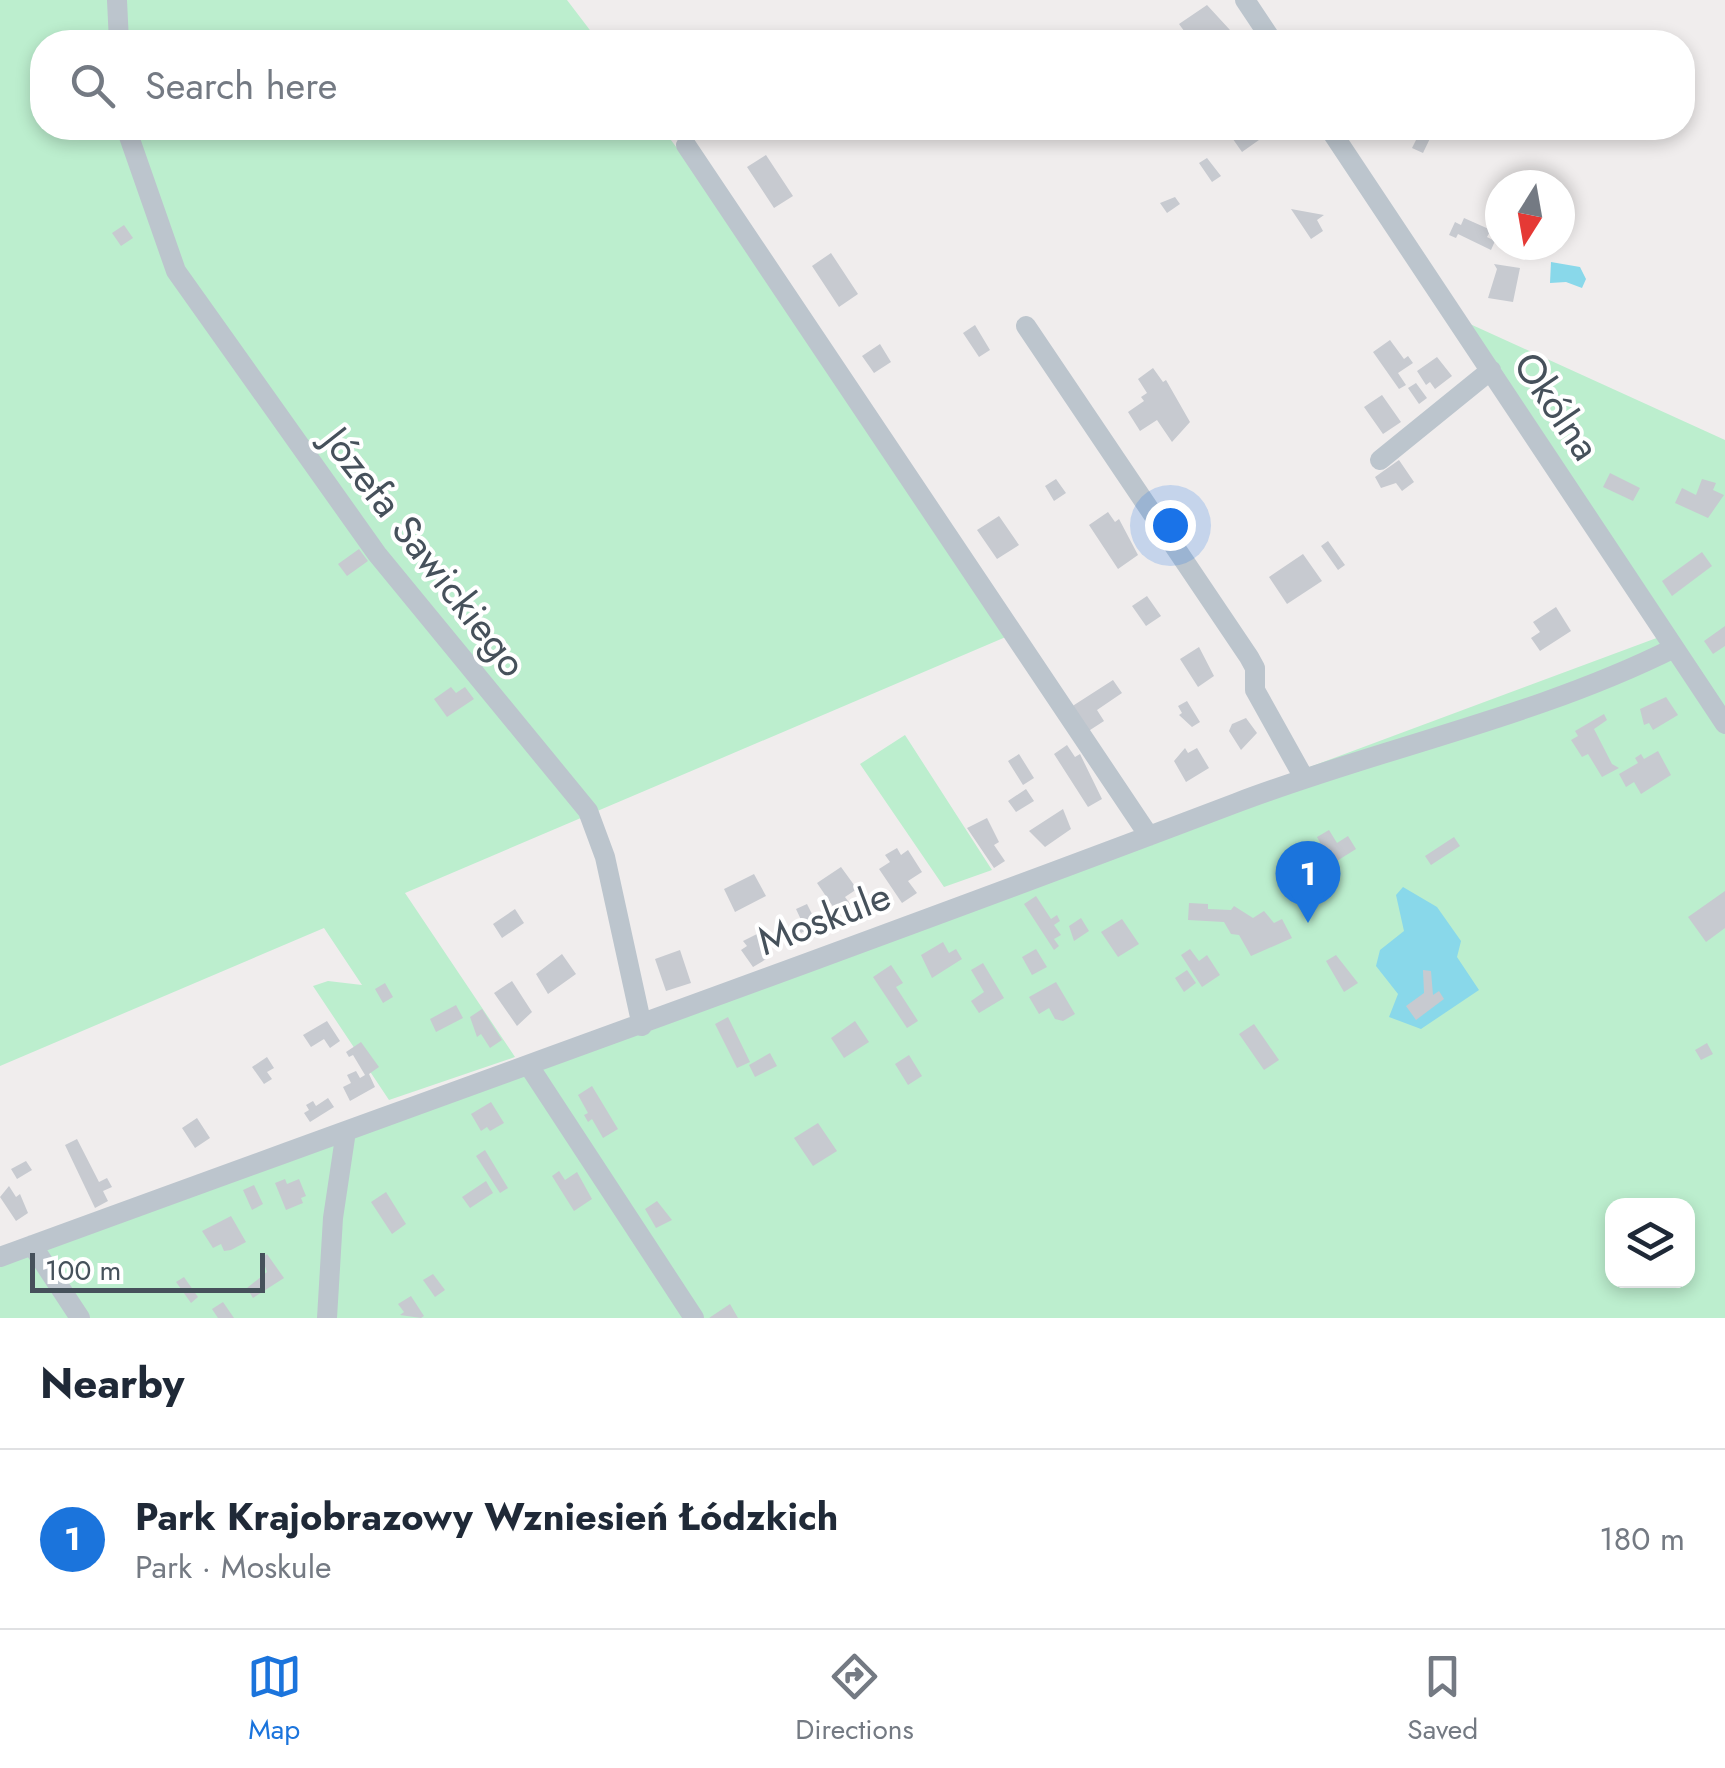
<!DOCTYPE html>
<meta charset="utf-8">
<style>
:root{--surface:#fff;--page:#f2f2f3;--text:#1f2937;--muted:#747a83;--line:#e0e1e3;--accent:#1b74dc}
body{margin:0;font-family:Jost,sans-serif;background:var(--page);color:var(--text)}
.controls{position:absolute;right:30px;bottom:30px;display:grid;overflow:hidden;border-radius:20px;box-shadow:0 5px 15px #0003}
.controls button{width:90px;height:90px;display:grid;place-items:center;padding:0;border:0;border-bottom:2px solid var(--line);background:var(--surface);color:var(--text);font:50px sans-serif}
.compass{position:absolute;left:1485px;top:170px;width:90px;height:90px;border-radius:50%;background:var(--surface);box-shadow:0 5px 15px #0003;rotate:191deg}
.scale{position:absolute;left:30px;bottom:25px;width:235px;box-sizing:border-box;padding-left:10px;border:5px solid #46515b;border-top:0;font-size:28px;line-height:35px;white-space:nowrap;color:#46515b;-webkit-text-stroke:8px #fff;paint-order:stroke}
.you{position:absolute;left:1170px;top:525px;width:35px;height:35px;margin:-25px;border:8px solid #fff;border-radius:50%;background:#1a73e8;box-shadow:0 0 0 15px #1a73e833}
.badge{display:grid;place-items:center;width:65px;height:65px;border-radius:50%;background:var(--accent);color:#fff;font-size:32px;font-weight:700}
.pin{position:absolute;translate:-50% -82px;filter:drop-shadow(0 2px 5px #0008)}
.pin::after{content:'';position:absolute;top:52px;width:35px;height:30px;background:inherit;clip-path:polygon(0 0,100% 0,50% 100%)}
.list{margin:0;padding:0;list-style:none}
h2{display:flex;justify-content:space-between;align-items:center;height:130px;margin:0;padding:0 40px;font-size:42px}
h2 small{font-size:32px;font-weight:400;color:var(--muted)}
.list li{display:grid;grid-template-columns:65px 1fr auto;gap:30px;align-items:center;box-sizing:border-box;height:180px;padding:0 40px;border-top:2px solid var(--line)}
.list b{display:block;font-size:38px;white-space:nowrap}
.list p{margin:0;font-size:32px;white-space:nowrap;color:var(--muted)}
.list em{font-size:32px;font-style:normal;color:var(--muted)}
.icon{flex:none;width:55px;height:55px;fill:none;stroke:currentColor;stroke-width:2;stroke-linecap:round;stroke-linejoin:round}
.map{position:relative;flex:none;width:1725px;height:1318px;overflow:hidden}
.search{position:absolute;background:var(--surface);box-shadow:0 5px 15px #0003;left:30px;right:30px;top:30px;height:110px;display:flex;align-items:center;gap:25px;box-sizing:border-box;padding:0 35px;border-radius:40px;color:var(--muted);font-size:38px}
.sheet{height:310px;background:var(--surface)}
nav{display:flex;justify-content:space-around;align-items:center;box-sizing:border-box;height:140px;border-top:2px solid var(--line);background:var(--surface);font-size:28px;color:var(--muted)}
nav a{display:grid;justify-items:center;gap:5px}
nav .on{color:var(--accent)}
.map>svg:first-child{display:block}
.green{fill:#bceece;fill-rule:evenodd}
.water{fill:#89d8ea}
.building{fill:#c7cad0}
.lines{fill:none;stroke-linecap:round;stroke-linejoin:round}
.minor{stroke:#bcc5cd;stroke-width:20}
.labels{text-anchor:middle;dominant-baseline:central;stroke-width:8;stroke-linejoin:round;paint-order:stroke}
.street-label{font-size:40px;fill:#46515b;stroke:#fff}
</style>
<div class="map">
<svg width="1725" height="1318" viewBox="0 0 1725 1318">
<rect width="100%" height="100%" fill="#f0eded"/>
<!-- green -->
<path class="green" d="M0,0H567L599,42H42V128H662L871,408L1020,631L405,893L515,1057L389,1100L313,986L328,981L362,985L324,928L0,1066Z
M1448,314L1725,440V1318H0V1254L1662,636ZM1612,1206H1688V1280H1612Z
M905,735L992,870L944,887L860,764Z"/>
<!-- water -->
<path class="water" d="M1551,262L1580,267L1586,279L1582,288L1566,282L1550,283Z
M1403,887L1437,907L1461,941L1457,957L1479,990L1421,1029L1389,1017L1398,994L1376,966L1380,950L1404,931L1396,895Z"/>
<!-- building -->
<path class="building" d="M1207,5L1230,30L1213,42H1186L1187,35L1179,24Z
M1235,128H1261L1266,135L1242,152L1228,132Z
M1422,128H1435L1423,153L1412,148Z
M766,155L793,196L774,208L747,167Z
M1207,158L1221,176L1212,182L1199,163Z
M1175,197L1180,204L1167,213L1160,203Z
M1291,209L1324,215L1317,220L1323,231L1311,239Z
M1464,218L1491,230L1487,237L1495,241L1491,250L1458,234L1456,238L1449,235L1455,222L1461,225Z
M124,225L133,238L121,246L112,233Z
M831,253L858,294L839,307L812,266Z
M1494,264L1520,268L1513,302L1488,298L1497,269Z
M975,325L990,350L979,357L963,333Z
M1390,340L1404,359L1408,356L1413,363L1398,373L1406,385L1399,389L1373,352Z
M880,344L891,362L874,373L862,356Z
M1437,357L1452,376L1435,389L1430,382L1426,385L1417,371Z
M1153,368L1163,382L1166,380L1190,422L1172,442L1157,420L1140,431L1128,412L1144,401L1141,397L1147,393L1138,379Z
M1416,383L1427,398L1419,404L1408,388Z
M1382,395L1401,422L1383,434L1364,407Z
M1399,460L1414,482L1402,491L1396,483L1381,488L1375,477Z
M1610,473L1640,488L1633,501L1603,487Z
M1056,479L1066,493L1054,501L1045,486Z
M1702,479L1716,483L1713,490L1724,495L1708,518L1675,503L1682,488L1696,495Z
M1108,512L1115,522L1119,519L1138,555L1118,569L1089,525Z
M999,516L1019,545L997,559L977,530Z
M1328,541L1345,565L1338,570L1321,546Z
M359,549L368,561L347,576L338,564Z
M1702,552L1712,566L1672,596L1662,581Z
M1303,554L1322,581L1287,604L1269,577Z
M1147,596L1161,616L1146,626L1132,606Z
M1556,607L1571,631L1540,651L1531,638L1540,632L1533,622Z
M1725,626V646L1713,654L1704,641Z
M1199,647L1214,676L1198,687L1180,659Z
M1113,680L1122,693L1097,710L1104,721L1087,732L1071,707Z
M451,687L456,693L465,687L474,699L447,717L434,699Z
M1666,697L1678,715L1653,730L1649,723L1644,725L1640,709Z
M1187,701L1200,722L1192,727L1179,715L1182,713L1178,706Z
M1604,714L1607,720L1594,729L1612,764L1619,768L1602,777L1588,754L1582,757L1571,740L1578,736L1575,731Z
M1246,718L1257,733L1241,750L1229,731L1232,724Z
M1067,745L1075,757L1080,754L1102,799L1088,807L1054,754Z
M1185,748L1188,753L1197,748L1209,768L1186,782L1174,761Z
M1658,751L1671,775L1641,794L1634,782L1626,787L1619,774L1638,763L1635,758L1641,754L1644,759Z
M1019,754L1034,778L1023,785L1008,761Z
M1026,789L1034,801L1016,812L1008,801Z
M1063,809L1071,829L1045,847L1029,831Z
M987,818L999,842L994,845L1005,861L994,868L967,828Z
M1329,830L1337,843L1348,836L1356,849L1332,864L1317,837Z
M1454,837L1460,846L1431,865L1425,856Z
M897,848L901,855L908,850L922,872L908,881L917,893L902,903L879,869L890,862L885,855Z
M841,867L857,889L845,897L851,905L838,914L817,883Z
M754,874L766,896L735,912L724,889Z
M1725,891V928L1706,942L1688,917Z
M1036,896L1051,919L1057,915L1060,921L1054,925L1061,935L1054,939L1059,946L1054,950L1024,904Z
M1189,903L1208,904V909L1231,910L1234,906L1253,918L1264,911L1274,923L1282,919L1292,938L1251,956L1239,935L1231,934L1224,922L1188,920Z
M807,904L817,924L801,933L797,927L803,924L796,909Z
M515,909L524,923L502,938L493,924Z
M1081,918L1089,931L1074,941L1069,926Z
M1122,919L1139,944L1118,957L1101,932Z
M759,933L773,955L753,967L741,950L747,946L743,941Z
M943,942L949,953L956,949L962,959L932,978L921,955Z
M1036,949L1047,967L1032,975L1022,957Z
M1190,949L1199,961L1207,955L1220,975L1202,987L1181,955Z
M680,950L691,983L666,991L655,959Z
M562,954L576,974L548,994L536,974Z
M1336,955L1358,983L1344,992L1326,961Z
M983,963L1004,998L979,1013L971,1001L984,992L971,970Z
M891,965L903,983L896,987L918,1021L907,1028L873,977Z
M1187,970L1196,983L1184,992L1175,978Z
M1423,970L1431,971L1433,995L1439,991L1444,999L1416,1020L1406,1006L1424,993Z
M512,981L532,1012L517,1026L494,993Z
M1056,982L1075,1014L1063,1021L1055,1019L1049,1008L1039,1014L1029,997Z
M385,983L393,997L383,1003L375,989Z
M456,1005L463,1018L436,1032L430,1019Z
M482,1009L502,1040L490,1048L481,1034L477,1037L470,1017Z
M728,1017L750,1062L737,1068L715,1024Z
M327,1021L340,1041L330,1048L324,1039L311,1047L303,1035Z
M855,1021L869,1042L844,1058L831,1038Z
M1254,1024L1279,1060L1264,1070L1239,1034Z
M361,1042L379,1067L369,1074L375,1087L350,1101L343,1087L351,1083L347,1075L356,1071L360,1078L365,1075L353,1055L349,1057L346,1052Z
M1707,1043L1713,1054L1701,1060L1695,1050Z
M770,1053L777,1066L755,1077L749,1065Z
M909,1055L922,1076L908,1085L895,1064Z
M267,1057L274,1068L267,1072L272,1079L264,1084L252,1067Z
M592,1086L618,1129L603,1138L592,1119L588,1122L584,1115L588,1113L578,1095Z
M328,1098L334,1107L310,1122L304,1113L309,1110L306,1105L313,1101L316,1106Z
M491,1102L504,1123L490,1131L487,1127L481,1131L471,1114Z
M197,1118L210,1138L195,1148L182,1128Z
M818,1123L837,1151L813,1166L794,1138Z
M77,1139L99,1182L107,1178L112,1187L103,1191L108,1201L95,1208L65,1145Z
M485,1150L508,1188L500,1193L476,1156Z
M26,1161L32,1170L17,1179L11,1169Z
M559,1171L565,1180L577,1172L592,1199L574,1211L552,1176Z
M285,1179L287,1184L299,1179L306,1196L301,1198L303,1203L286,1210L275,1183Z
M486,1181L493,1193L470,1208L462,1197Z
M254,1185L263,1204L252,1210L243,1190Z
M9,1186L16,1197L20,1194L28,1213L16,1221L0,1197Z
M386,1192L406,1224L392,1234L371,1202Z
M657,1201L672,1220L656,1228L645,1209Z
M231,1216L246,1242L231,1250L224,1251L221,1244L213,1248L202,1231Z
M267,1254L284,1278L253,1298L247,1288L267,1272L262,1258Z
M433,1274L445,1290L435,1297L423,1280Z
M184,1277L198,1297L191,1303L176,1282Z
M411,1296L424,1316L421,1318L400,1315L404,1312L398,1304Z
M223,1302L234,1318H218L212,1309Z
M730,1304L738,1318H709Z"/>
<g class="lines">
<!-- minor -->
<path class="minor" d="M117,0L119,42
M1245,0L1273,42
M126,128L176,271L377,554L588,811L605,857L642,1026
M1329,128L1725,724
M686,145L1149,836
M1026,326L1249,657L1255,668V690L1304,778
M1380,460L1491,370
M529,1066L694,1318
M32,1245L80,1318
M0,1257C412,1106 825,959 1236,803C1380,748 1536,717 1674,648
M327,1318L333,1218L346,1131"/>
</g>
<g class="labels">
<!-- street labels -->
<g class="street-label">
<text transform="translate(1557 406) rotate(56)">Okólna</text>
<text transform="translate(425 552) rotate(52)">Józefa Sawickiego</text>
<text transform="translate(824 918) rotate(-21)">Moskule</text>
</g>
</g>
</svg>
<div class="controls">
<button><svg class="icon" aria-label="layers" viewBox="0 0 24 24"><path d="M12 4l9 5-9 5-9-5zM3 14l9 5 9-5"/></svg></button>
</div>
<svg class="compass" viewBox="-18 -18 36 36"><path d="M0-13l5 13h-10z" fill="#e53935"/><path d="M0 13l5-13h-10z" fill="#747a83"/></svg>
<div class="scale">100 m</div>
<div class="you"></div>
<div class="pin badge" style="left:1308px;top:923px">1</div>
<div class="search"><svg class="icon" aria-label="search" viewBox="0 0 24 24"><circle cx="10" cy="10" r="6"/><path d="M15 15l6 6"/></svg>Search here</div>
</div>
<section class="sheet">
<h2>Nearby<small></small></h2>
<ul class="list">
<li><span class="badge">1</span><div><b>Park Krajobrazowy Wzniesień Łódzkich</b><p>Park · Moskule</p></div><em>180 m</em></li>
</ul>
</section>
<nav>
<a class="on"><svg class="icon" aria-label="map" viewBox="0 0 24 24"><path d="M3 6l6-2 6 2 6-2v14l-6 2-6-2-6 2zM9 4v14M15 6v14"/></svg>Map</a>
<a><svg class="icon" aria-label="directions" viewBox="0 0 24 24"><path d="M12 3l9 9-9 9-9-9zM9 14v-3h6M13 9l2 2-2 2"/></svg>Directions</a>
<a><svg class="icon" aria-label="saved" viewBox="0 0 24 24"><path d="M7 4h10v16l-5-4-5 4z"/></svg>Saved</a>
</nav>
